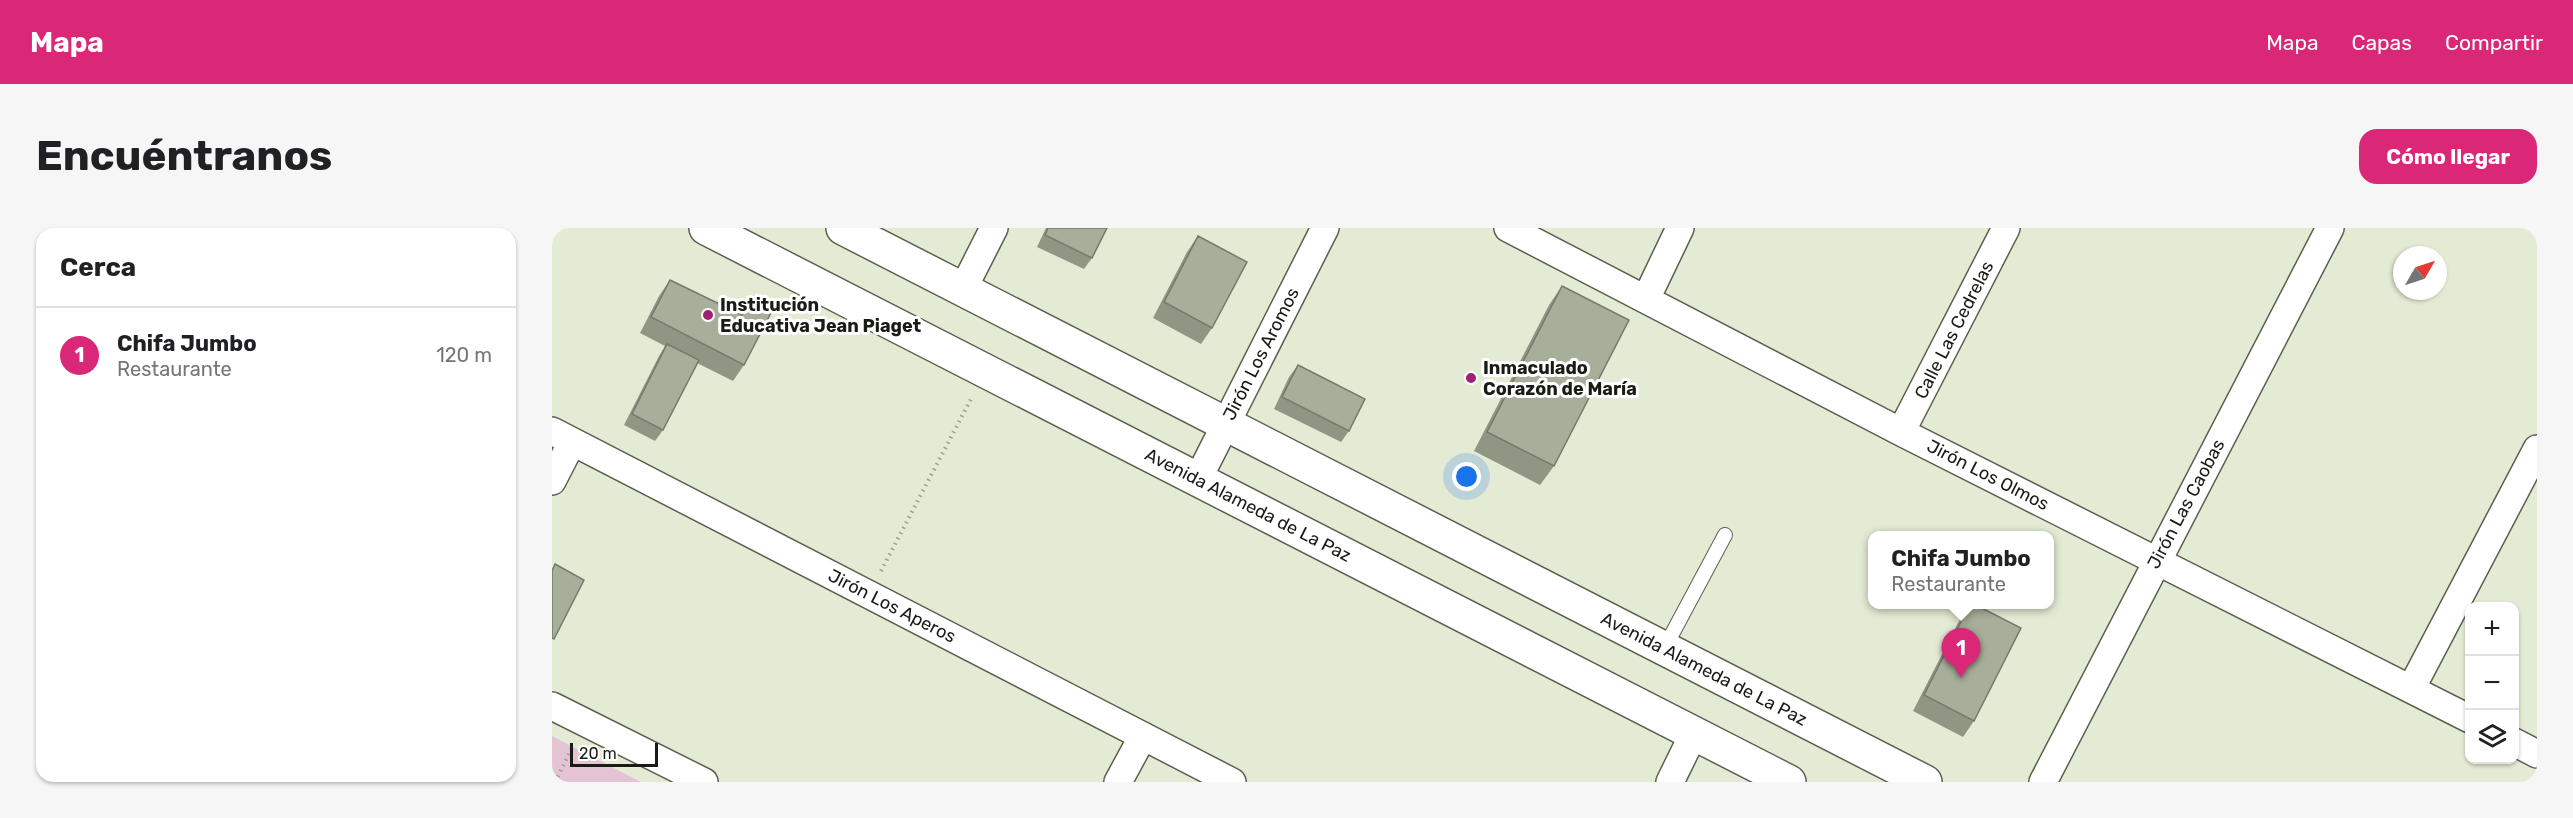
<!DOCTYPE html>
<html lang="es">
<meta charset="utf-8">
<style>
:root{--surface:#fff;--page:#f6f6f6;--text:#202124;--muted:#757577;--line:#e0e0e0;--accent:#db2777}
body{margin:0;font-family:Rubik,sans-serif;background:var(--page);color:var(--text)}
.controls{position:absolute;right:18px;bottom:18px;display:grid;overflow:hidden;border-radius:12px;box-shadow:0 2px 4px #0004}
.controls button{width:54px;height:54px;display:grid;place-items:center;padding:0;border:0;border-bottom:2px solid var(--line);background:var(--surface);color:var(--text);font:30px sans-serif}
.compass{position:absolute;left:1841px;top:18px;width:54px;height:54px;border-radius:50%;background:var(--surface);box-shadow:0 2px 4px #0004;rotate:51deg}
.scale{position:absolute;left:18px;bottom:15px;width:88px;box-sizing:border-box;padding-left:6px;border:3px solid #191c14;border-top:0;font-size:16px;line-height:21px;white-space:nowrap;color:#191c14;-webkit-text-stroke:4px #fff;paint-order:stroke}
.you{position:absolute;left:915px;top:249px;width:21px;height:21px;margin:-15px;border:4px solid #fff;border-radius:50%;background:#1a73e8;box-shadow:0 0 0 9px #1a73e833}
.badge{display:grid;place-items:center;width:39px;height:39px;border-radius:50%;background:var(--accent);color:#fff;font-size:20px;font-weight:700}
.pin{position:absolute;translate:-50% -50px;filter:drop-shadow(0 2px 3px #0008)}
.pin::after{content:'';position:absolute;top:32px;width:21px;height:18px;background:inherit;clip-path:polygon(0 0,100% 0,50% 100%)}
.popup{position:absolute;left:1316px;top:303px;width:186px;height:78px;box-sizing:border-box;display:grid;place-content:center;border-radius:12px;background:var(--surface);filter:drop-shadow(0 2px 4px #0005);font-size:20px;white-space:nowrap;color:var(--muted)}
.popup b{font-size:22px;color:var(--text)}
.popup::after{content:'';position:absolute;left:50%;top:100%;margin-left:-12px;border:12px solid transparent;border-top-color:var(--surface)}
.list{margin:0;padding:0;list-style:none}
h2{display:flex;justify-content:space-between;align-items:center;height:78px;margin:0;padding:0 24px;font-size:26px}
h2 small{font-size:20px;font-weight:400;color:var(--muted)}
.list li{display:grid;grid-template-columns:39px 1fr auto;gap:18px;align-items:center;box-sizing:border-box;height:96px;padding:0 24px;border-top:2px solid var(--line)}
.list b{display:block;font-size:22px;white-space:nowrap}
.list p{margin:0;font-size:20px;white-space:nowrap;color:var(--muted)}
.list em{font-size:20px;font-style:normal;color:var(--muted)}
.icon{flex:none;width:33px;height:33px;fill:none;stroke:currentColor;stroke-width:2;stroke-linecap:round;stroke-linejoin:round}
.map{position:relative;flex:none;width:1985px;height:554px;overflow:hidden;border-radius:18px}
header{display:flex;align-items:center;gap:36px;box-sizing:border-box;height:84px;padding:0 30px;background:var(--accent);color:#fff}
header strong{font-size:28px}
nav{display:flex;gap:33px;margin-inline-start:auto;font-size:21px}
.intro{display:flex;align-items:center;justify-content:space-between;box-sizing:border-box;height:144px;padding:0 36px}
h1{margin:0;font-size:42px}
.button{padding:15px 27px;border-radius:18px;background:var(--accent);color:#fff;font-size:21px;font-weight:700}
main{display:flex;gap:36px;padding:0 36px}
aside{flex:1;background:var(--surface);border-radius:18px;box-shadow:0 2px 4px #0004}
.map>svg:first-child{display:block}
.green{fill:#e4c3d5}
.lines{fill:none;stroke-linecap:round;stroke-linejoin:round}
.service-casing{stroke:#5b604e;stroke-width:16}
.minor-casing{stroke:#5b604e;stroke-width:30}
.tertiary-casing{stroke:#5b604e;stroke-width:36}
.path{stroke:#9da291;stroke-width:4;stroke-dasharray:1.5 4.5;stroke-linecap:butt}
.service{stroke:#fff;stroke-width:14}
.minor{stroke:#fff;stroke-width:27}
.tertiary{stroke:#fff;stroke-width:33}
.wall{fill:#909684}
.building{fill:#a7ae99;stroke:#757a6b;stroke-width:1.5}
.poi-dot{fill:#9d2177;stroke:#fff;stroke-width:2}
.labels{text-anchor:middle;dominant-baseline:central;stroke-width:6;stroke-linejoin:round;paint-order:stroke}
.poi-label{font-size:18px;font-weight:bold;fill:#191c14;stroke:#fff;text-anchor:start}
.street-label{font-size:18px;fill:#191c14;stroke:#fff}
</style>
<header>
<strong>Mapa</strong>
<nav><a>Mapa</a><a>Capas</a><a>Compartir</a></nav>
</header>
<div class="intro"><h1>Encuéntranos</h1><a class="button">Cómo llegar</a></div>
<main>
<aside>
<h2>Cerca<small></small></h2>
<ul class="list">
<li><span class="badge">1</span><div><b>Chifa Jumbo</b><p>Restaurante</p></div><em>120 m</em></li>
</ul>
</aside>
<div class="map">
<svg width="1985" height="554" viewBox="0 0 1985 554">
<rect width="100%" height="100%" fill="#e4ebd5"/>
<!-- green -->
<path class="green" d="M0,508L89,554H0Z"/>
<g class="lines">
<defs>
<path id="service" d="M1112,421L1173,307"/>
<path id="minor" d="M956,0L1349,204L1918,491
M411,61L442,0
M1094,71L1128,0
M0,203L680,554
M1349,204L1454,0
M646,251L773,0
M0,253L20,214
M1859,461L1985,221
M0,478L152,554
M1962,514L1985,526
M566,554L591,508
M1118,554L1142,505
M1491,554L1778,0"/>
<path id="tertiary" d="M154,0L1237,554
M291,0L1373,554"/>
</defs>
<!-- service casing -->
<use href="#service" class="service-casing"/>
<!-- minor casing -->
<use href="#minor" class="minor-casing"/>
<!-- tertiary casing -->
<use href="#tertiary" class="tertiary-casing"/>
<!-- path -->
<path class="path" d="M329,343L419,171
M3,554L20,520"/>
<!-- service -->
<use href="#service" class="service"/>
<!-- minor -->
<use href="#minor" class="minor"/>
<!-- tertiary -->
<use href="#tertiary" class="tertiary"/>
</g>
<!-- wall -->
<path class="wall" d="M494,0H555L540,30L532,41L485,19Z
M646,8L660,100L649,116L601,90L635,24Z
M118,52L188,86L201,68L192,137L181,153L145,135L111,202L103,213L72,197L107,128L113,118L88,105L107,68Z
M1010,58L1002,238L988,257L922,223L997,77Z
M746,137L797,203L789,214L722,181L737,149Z
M1418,376L1422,493L1411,509L1361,483L1408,391Z"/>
<!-- building -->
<path class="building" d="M496,0H555L540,30L493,7Z
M646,8L695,34L660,100L612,74Z
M118,52L190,87L201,68L222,79L192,137L99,89Z
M1010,58L1077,92L1002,238L935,204Z
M115,116L147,132L111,202L80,186Z
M746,137L813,171L797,203L730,169Z
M3,336L32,352L2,411L0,410V343Z
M1418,376H1422L1469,400L1422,493L1372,467Z"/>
<!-- markers -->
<g class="poi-dot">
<circle cx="156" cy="87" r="6"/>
<circle cx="919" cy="150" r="6"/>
</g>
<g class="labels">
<!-- poi labels -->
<g class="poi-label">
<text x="168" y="77">Institución<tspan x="168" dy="21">Educativa Jean Piaget</tspan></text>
<text x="931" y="140">Inmaculado<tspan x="931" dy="21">Corazón de María</tspan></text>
</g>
<!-- street labels -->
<g class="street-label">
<text transform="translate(1402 102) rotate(-63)">Calle Las Cedrelas</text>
<text transform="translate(709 126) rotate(-63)">Jirón Los Aromos</text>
<text transform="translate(1436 247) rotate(27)">Jirón Los Olmos</text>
<text transform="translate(1634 276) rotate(-62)">Jirón Las Caobas</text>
<text transform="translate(696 277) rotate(27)">Avenida Alameda de La Paz</text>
<text transform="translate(340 378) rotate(27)">Jirón Los Aperos</text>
<text transform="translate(1152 441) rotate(27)">Avenida Alameda de La Paz</text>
</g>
</g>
</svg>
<div class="controls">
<button>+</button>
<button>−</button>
<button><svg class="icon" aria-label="layers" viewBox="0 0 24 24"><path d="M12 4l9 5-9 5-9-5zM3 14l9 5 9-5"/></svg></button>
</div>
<svg class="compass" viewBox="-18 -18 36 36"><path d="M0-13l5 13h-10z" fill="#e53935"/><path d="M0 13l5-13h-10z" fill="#757577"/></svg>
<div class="scale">20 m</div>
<div class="you"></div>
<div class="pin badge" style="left:1409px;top:450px">1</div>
<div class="popup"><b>Chifa Jumbo</b>Restaurante</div>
</div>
</main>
